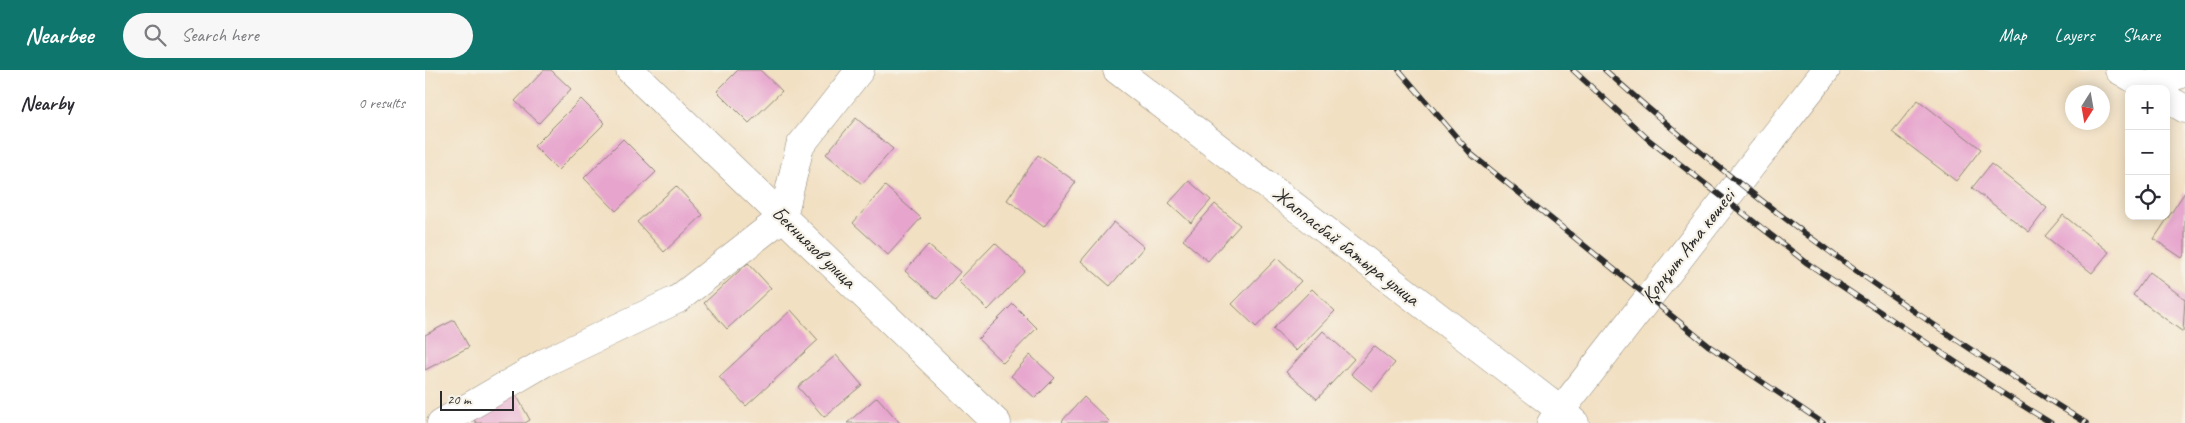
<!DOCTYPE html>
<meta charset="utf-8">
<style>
:root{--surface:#fff;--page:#f7f7f7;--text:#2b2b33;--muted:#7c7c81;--line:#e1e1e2;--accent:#0f766e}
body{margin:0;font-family:Caveat,sans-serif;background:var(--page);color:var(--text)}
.controls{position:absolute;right:15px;top:15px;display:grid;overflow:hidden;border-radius:10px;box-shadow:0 2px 12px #0003}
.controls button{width:45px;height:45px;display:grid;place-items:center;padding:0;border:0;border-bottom:1px solid var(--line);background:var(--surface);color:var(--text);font:25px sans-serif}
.compass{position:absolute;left:1640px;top:15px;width:45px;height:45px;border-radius:50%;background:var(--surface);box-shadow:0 2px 12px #0003;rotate:191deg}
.scale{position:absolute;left:15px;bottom:12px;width:74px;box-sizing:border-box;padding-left:5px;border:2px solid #2b2b2b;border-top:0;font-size:14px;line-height:18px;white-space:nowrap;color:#2b2b2b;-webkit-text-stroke:4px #f7f3e8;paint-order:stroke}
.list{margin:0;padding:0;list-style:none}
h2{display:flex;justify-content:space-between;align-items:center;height:65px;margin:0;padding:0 20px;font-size:21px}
h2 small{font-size:16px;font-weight:400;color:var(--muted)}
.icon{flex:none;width:28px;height:28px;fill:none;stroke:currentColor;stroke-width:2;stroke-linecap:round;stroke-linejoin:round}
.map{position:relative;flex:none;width:1760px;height:353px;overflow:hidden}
header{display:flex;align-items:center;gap:30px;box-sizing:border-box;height:70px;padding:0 25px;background:var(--accent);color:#fff}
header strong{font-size:24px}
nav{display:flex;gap:28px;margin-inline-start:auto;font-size:18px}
.search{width:350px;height:45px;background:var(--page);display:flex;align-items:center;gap:12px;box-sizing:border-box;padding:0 18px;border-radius:28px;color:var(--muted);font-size:19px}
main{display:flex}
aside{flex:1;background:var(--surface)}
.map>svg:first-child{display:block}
.building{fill:#e7a5ce}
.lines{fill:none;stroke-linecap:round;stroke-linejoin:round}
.minor-casing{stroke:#8e8677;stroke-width:29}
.major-casing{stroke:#8e8677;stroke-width:29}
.minor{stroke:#fff;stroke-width:28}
.major{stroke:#fff;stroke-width:28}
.rail-casing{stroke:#2b2b2b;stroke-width:5.5}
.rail{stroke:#f7f3e8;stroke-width:4;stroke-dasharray:11;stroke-linecap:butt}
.labels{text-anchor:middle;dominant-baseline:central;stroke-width:4.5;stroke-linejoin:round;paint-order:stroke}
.street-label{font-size:20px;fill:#2b2b2b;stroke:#f7f3e8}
</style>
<header>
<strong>Nearbee</strong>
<div class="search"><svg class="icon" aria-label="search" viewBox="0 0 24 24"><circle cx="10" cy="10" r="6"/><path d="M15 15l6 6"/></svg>Search here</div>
<nav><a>Map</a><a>Layers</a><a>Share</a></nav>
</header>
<main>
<aside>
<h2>Nearby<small>0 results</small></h2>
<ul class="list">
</ul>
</aside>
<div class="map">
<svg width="1760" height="353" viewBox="0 0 1760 353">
<rect width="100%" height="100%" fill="#f7f3e8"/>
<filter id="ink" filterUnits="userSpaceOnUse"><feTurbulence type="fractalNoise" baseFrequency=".02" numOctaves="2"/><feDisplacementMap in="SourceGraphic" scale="10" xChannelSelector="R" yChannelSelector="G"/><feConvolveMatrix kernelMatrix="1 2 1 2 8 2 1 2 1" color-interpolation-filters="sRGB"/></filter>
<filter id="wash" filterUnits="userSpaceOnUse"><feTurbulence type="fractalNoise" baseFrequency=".0096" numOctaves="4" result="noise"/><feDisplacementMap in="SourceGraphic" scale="20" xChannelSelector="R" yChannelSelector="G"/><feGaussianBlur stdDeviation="1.12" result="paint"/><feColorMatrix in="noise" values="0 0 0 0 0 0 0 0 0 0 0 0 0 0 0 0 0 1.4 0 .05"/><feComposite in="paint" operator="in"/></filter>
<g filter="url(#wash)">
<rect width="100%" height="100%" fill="#f2e0c3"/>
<g id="blocks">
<!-- building -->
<path class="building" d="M119,0H126L146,19L114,53L90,31Z
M313,0H335L357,21L324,53L292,21Z
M156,29L180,53L133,100L109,76Z
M1493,30L1556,79L1531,111L1467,62Z
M431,48L468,79L437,114L401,84Z
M198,69L231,102L191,141L159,108Z
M613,85L651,112L619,157L582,130Z
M1566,94L1622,138L1604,162L1547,118Z
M764,111L786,130L766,153L744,133Z
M251,116L278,145L239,182L212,152Z
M460,116L496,148L463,185L428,153Z
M1760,122V183L1757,188L1729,169Z
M790,134L815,155L783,191L758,170Z
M1638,145L1684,182L1667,203L1620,166Z
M689,152L719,177L685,216L656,191Z
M570,173L600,201L563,240L533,211Z
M503,175L535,202L512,229L480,201Z
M852,188L876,211L831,257L807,234Z
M323,193L346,218L302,259L279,233Z
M1724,202L1760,229L1758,262L1708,225Z
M887,219L910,241L871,281L848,259Z
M588,234L612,258L578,293L553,269Z
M366,240L393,270L321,336L294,307Z
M29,250L44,277L0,300V265Z
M898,261L929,289L892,329L861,302Z
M949,276L970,293L947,321L926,304Z
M411,285L437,315L399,347L373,317Z
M605,285L630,308L610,328L586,306Z
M88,319L105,350L100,353H51L46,343Z
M452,327L475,353H422Z
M659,327L685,352L684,353H639L637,351Z"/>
</g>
</g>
<g filter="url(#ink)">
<use href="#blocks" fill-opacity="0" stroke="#8e8677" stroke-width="1"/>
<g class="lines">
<defs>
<path id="minor" d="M205,0L572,353
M1694,0L1726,19
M1720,15L1760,3
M1741,28L1760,39
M1135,340L1150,353
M16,353L119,293L253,229L358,147L375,76L435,0"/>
<path id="major" d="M692,0L1135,340
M1126,353L1401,0"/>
</defs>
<!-- minor casing -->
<use href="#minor" class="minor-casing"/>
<!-- major casing -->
<use href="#major" class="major-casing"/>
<!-- minor -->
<use href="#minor" class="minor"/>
<!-- major -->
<use href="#major" class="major"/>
<defs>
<path id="rail" d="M974,0L1046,84L1284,276L1398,353
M1148,0L1224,70L1382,193L1574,321L1626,353
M1180,0C1328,134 1492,248 1661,353"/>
</defs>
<!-- rail casing -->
<use href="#rail" class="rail-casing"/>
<!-- rail -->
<use href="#rail" class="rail"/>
</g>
</g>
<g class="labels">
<!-- street labels -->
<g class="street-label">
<text transform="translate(921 176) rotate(38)">Жаппасбай батыра улица</text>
<text transform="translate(1263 176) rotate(-52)">Қорқыт Ата көшесі</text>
<text transform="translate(389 177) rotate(44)">Бекниязов улица</text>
</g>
</g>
</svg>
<div class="controls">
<button>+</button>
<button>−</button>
<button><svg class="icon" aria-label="locate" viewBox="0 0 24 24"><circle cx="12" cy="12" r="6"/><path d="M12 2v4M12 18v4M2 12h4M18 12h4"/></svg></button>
</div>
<svg class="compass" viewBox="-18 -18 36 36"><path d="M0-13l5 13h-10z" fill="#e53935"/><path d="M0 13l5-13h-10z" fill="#7c7c81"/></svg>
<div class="scale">20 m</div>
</div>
</main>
